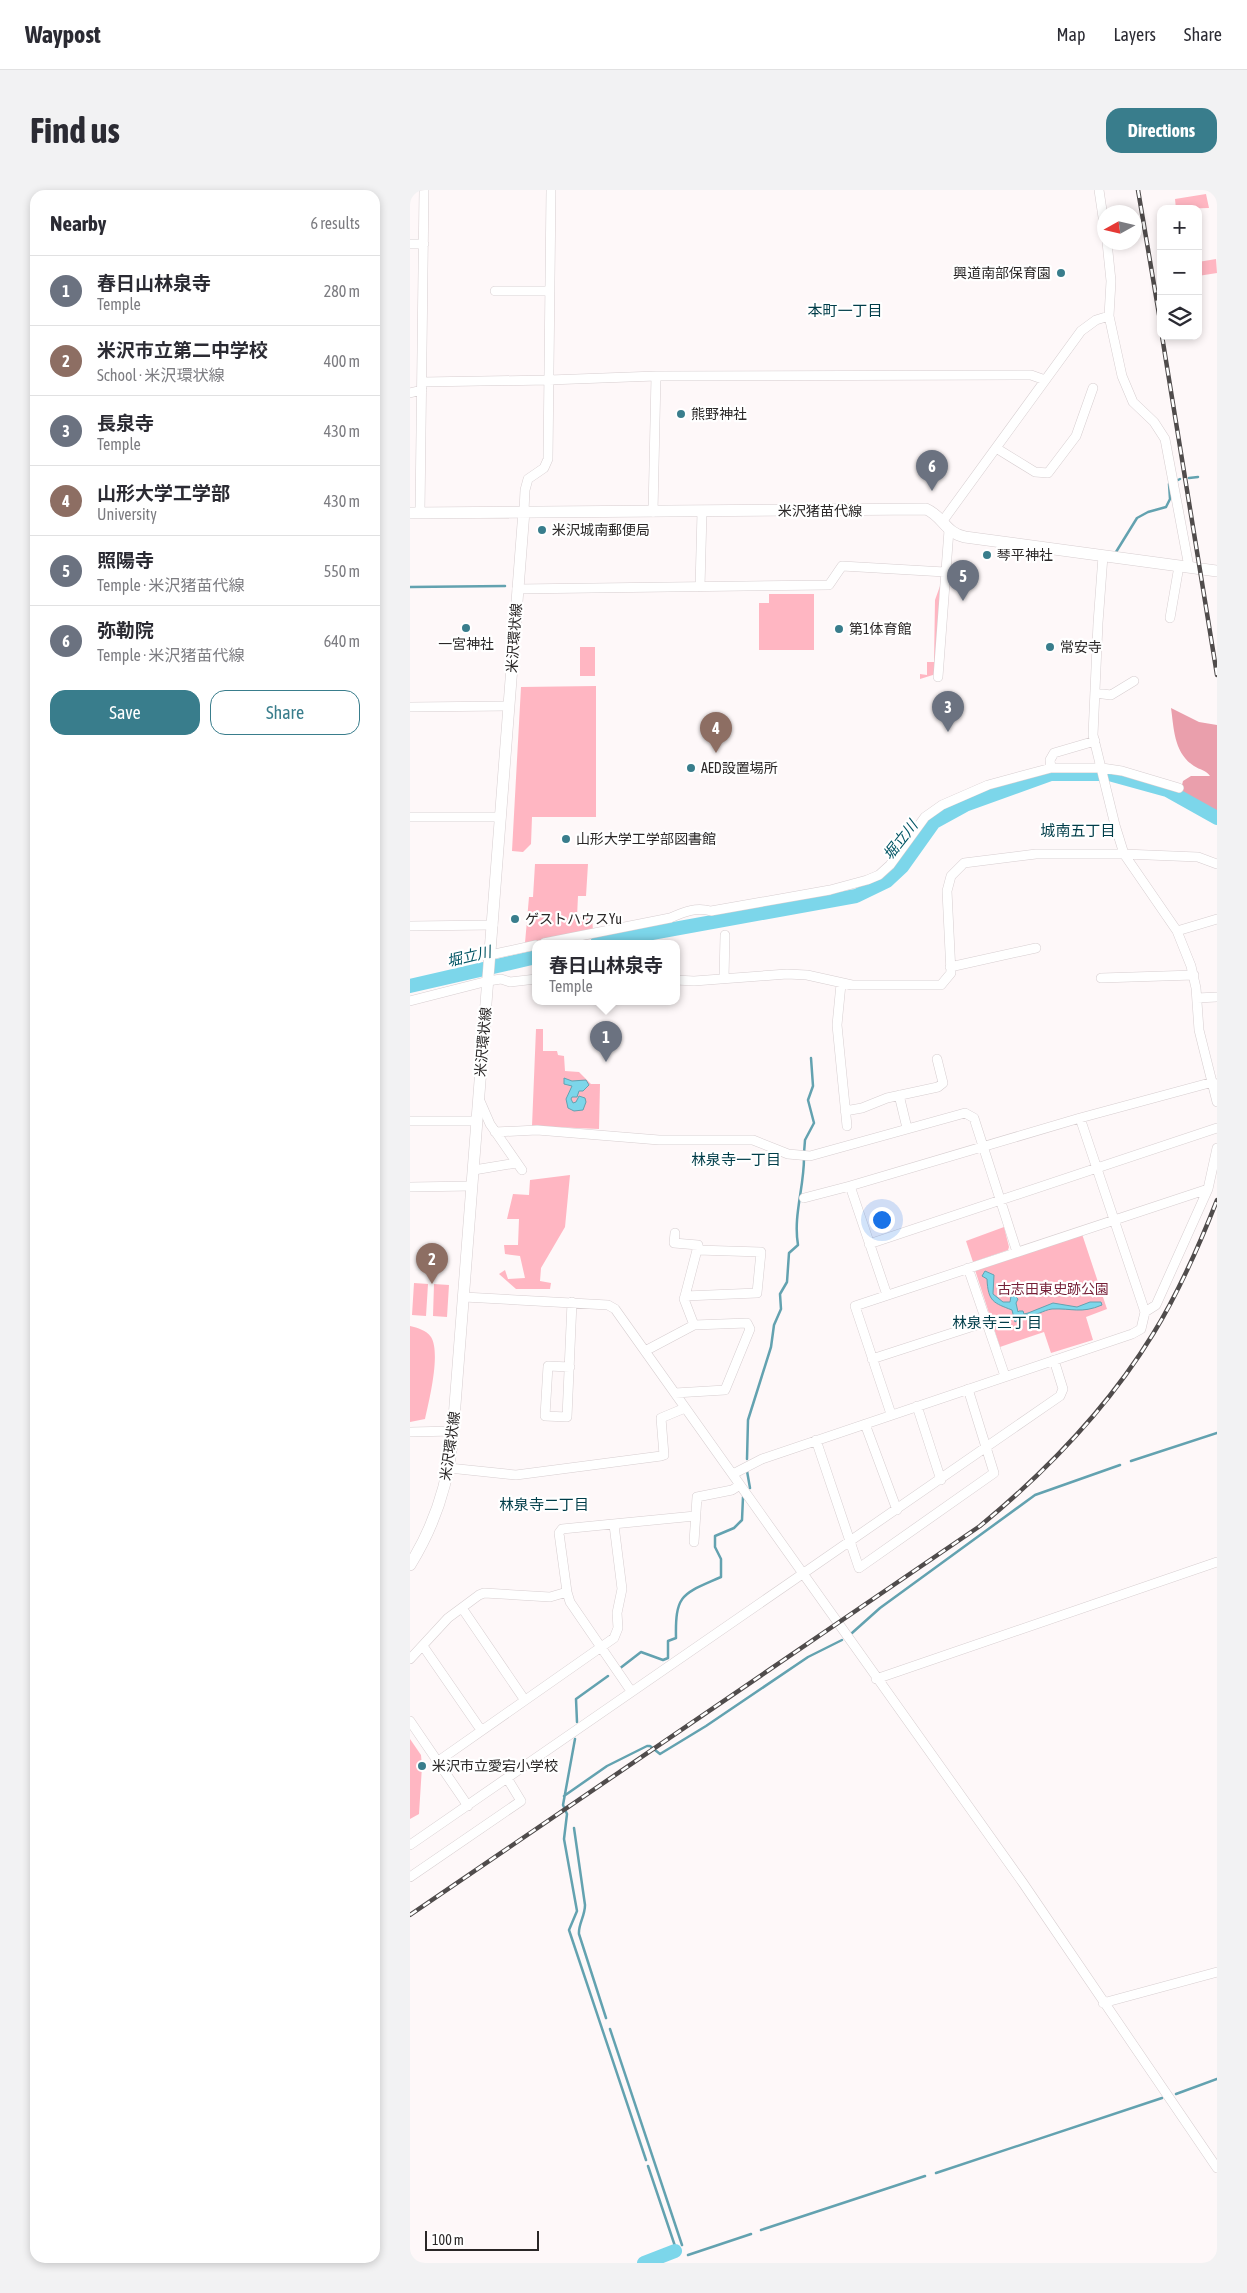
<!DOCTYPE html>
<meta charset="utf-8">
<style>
:root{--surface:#fff;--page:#f2f2f3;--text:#2b2b33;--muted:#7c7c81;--line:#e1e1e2;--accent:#397d8c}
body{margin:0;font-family:"Asap Condensed","Noto Sans JP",sans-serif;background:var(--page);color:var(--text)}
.controls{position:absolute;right:15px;top:15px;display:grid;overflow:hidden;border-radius:10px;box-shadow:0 2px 8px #0003}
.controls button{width:45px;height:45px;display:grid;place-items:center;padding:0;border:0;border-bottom:1px solid var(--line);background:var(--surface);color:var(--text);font:25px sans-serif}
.compass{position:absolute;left:687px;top:15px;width:45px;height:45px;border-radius:50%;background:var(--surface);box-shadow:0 2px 8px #0003;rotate:262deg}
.scale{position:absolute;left:15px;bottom:12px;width:114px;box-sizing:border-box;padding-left:5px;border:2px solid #2a2727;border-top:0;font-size:14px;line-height:18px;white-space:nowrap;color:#2a2727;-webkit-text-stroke:4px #fff;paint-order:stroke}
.you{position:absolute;left:471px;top:1029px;width:18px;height:18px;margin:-12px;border:4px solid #fff;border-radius:50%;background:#1a73e8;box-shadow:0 0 0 8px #1a73e833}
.badge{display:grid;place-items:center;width:32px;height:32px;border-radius:50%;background:var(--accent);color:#fff;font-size:16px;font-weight:700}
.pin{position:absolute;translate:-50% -41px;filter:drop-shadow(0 1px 2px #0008)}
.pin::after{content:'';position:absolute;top:26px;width:18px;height:15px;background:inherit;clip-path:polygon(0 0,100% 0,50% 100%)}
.popup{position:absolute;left:122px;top:750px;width:148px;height:65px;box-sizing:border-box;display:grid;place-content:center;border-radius:10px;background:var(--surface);filter:drop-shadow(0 1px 4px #0005);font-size:16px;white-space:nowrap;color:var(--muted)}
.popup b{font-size:19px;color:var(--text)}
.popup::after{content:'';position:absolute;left:50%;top:100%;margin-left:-10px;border:10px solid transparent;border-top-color:var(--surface)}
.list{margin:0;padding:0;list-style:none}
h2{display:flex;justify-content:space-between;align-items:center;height:65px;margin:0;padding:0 20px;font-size:21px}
h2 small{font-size:16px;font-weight:400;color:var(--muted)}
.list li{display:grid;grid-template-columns:32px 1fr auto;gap:15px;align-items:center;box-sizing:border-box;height:70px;padding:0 20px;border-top:1px solid var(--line)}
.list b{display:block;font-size:19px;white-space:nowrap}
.list p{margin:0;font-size:16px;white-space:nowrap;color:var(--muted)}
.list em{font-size:16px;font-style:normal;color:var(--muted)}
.actions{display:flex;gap:10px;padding:15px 20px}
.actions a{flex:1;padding:11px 0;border:1px solid var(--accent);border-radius:15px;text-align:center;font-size:18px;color:var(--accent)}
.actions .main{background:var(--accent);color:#fff}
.icon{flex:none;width:28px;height:28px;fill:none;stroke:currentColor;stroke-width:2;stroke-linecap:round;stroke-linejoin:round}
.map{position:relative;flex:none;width:807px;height:2073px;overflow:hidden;border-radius:15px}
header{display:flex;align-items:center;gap:30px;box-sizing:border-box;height:70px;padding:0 25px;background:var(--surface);border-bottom:1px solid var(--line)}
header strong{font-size:24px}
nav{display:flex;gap:28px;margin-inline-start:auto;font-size:18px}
.intro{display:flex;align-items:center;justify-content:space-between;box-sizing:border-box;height:120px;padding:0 30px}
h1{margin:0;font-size:35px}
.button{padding:12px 22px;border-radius:15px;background:var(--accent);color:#fff;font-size:18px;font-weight:700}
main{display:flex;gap:30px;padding:0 30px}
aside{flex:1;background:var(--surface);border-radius:15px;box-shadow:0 2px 8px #0003}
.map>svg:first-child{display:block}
.green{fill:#ffb6c2}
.forest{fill:#ea9fac}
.water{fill:#7cd6ea;stroke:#63a2b0}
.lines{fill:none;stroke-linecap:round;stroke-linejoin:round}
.stream{stroke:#63a2b0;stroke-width:2.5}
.river{stroke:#7cd6ea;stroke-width:14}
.minor-casing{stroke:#d7ced0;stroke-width:10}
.major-casing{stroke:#d7ced0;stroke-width:12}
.minor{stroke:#fff;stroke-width:9}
.major{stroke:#fff;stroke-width:11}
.rail-casing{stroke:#504c4c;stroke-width:4.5}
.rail{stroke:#fff;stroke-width:2.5;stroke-dasharray:8;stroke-linecap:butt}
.poi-dot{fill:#397d8c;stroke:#fff;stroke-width:2}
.labels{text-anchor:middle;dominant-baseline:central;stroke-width:4.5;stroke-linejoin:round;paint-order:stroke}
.poi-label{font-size:14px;fill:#2a2727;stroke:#fff;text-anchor:start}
.street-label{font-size:14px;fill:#2a2727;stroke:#fff}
.park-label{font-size:14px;fill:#751f37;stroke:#fff}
.neighbourhood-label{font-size:15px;fill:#003d49;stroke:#fff}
.water-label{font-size:15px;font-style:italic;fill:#035665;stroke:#fff}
</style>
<header>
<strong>Waypost</strong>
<nav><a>Map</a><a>Layers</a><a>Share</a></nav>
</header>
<div class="intro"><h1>Find us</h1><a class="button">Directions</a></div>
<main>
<aside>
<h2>Nearby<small>6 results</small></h2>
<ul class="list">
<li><span class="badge" style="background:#6b7280">1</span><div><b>春日山林泉寺</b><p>Temple</p></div><em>280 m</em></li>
<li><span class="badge" style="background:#8d6e63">2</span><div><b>米沢市立第二中学校</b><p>School · 米沢環状線</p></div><em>400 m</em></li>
<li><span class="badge" style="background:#6b7280">3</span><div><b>長泉寺</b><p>Temple</p></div><em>430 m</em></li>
<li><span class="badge" style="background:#8d6e63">4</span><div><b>山形大学工学部</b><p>University</p></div><em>430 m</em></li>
<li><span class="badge" style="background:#6b7280">5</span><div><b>照陽寺</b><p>Temple · 米沢猪苗代線</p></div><em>550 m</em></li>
<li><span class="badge" style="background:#6b7280">6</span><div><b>弥勒院</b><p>Temple · 米沢猪苗代線</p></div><em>640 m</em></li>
</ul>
<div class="actions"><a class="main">Save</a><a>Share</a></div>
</aside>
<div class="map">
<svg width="807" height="2073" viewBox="0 0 807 2073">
<rect width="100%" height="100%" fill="#fef8f9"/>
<!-- green -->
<path class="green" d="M796,4L799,18L766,19L765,9Z
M806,69L807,83L788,86V72Z
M530,396L526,484L510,489V484L517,485V472H524L525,410Z
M359,404H404V460H349V413H359Z
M170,457H185V486H170Z
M186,496V627H122L121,654L113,662L102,661L111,497Z
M125,674H178L176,706H168L167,727L182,728L183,740L115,753L119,707H123Z
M126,839H133V861H147L148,865L154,866L155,881L169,882L181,894H190L189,939L122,936Z
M160,985L155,1037L131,1078L130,1091L141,1093L140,1099H106L89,1084L95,1080L98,1089L115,1088L110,1066L95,1064L94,1055H108L109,1029H97L103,1004L119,1005L120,990Z
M594,1037L599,1057L598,1060L563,1072L556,1051Z
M672,1044L697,1119L676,1127L683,1150L641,1163L634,1142L590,1157L565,1080Z
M4,1093L18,1094L16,1126L2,1125Z
M24,1094L39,1095L37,1127L23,1126Z
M0,1136C8,1138 16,1140 21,1147C31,1163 19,1211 15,1229L0,1232Z
M0,1549L11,1565L12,1576L9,1624L0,1629Z"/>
<!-- forest -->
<path class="forest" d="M761,518L789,532L807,535V621L778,609L771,599L773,591L781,586H800C796,580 790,580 784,576C764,563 764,539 761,518Z"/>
<!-- water -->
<path class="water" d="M154,888L162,891L176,890L179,895L173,901H169L167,907H162L161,909L163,913L166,912L169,906L175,908L176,912L173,920L164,921L158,918L156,909L162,896L154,894Z
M575,1081L584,1085L583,1104L593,1112H600L601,1106H605L608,1109L606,1113L608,1122L609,1121H613L614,1124L618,1123L643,1113L667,1117L680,1112H691L692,1115C671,1124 662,1118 642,1119C633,1120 626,1127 615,1125L605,1132L602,1120C584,1113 578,1112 577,1089L572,1086Z"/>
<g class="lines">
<!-- stream -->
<path class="stream" d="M779,288L788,287
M768,290L770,289
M706,362L727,328L738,322L756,317L760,309L759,294
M0,397L95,396
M394,963L395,950L404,933L398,910L403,896L401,868
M337,1269L338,1230L361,1157L364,1135L371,1119L370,1104L377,1092L379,1063L388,1055C383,1026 394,998 394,968
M721,1271L807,1243
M337,1281L340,1298
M442,1443L470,1418L625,1305L710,1275
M209,1479L231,1462L253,1470L258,1468V1451L266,1448C265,1403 273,1404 311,1387V1369L305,1357V1346L324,1338L332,1330L333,1307
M167,1532L166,1509L198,1486
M165,1549L153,1615L157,1624L154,1649L167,1721L159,1740L236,1970
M154,1606L197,1576L237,1556H240L250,1564L296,1536L398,1467L432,1450
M164,1638L175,1715C175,1726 168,1735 169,1744L196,1828
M200,1839L272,2055
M766,1904L807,1889
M238,1976L267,2062
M526,1983L752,1908
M351,2040L515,1986
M278,2065L341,2044"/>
<!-- river -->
<path class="river" d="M187,753L446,706L477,691L492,677L524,632L555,615L641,584H699L757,600L807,628
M0,796L126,767
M234,2073L265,2061"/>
<defs>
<path id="minor" d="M689,0L694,34
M697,52L701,91L699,126L712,186L723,212L744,232L755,249L779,377
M0,54H14
M85,101H140
M12,192L139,190L246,186L621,185L635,190
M0,203L12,200
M586,258L625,282L638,283L666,246L683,198
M114,321L115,300L118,289L134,278L138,269L141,0
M10,322L14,0
M243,322L246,186
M532,332L671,141L686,130L699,126
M693,366L688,433L683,545L705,635L714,664L767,741L781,776L786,798L789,840L807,912
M290,397L292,322
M107,399L419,395L432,376L535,382
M760,428L769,376
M528,487L539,340
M685,503L701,505L724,491
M0,517L99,516
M641,578L640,570L644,563L685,551
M0,627H91
M0,736L83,735
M767,741L807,729
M134,753L260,728C274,722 285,717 301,721L420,700L457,690L469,685L480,675L515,627L532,615L578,595L641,578H692L712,581L769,598
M80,765L126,755
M540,777L626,758
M314,788L315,745
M691,788L784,785
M266,790L284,791L377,784L397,785L442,795H531L541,783L537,701L541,686L554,673L626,664H714L788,667L807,674
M431,794L427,835L437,936
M787,808L807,807
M0,811L78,791L91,789L100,792L126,789
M489,905L497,938
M70,911L80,934L112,980
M435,921L452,918L477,908L528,897L533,893L527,869
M0,931H67
M85,942L127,940L249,950H343L378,964L400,966L555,923L564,928L607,1062
M64,980L106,973
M440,996L477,1105
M0,997L62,996
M394,1008L440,996L670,928L803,892
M265,1043L264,1053L288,1055L289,1060
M459,1054L807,938
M558,1078L595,1186
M54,1107L198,1115L205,1119L613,1693L807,1978
M735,1122L746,1115L798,999L807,958
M235,1161L284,1135L274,1109L275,1106L287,1060L351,1062L347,1103L275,1106
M462,1169L576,1132
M160,1177L138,1176L135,1226L157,1227L162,1112
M265,1203L315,1200L340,1139L337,1133L284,1135
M507,1216L531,1290
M481,1224L445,1116L798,999
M455,1234L487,1320
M0,1242L44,1241
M406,1250L449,1378L584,1283L558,1199
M39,1278L106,1285L251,1266L254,1265L251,1228L275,1218
M323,1284L352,1269L722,1144L731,1139L735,1122L670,928
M284,1352L287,1307L322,1300L330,1295
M52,1418L114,1509
M13,1456L71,1540
M0,1469L38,1428L69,1405L74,1403L140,1407L157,1402
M466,1489L807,1372
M221,1501L160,1412L157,1402L149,1343L152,1339L285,1326
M0,1531L58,1616
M27,1572L204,1448L208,1438L207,1423L212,1399L204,1335
M0,1655L650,1206L653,1199L644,1170
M0,1687L111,1611L97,1588
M693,1813L807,1782"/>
<path id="major" d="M0,323L516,319C533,326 535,343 555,347L807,381
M0,1375C23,1338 37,1297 42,1254L114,321"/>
</defs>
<!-- minor casing -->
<use href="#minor" class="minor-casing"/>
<!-- major casing -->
<use href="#major" class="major-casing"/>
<!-- minor -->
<use href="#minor" class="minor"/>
<!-- major -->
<use href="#major" class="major"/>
<defs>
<path id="rail" d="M728,0L751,136
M752,146L807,485
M0,1725L570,1336C638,1280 697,1219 743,1144C769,1102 789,1056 807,1010"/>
</defs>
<!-- rail casing -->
<use href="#rail" class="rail-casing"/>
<!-- rail -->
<use href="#rail" class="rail"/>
</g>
<!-- markers -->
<g class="poi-dot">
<circle cx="651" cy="83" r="5"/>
<circle cx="271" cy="224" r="5"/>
<circle cx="132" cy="340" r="5"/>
<circle cx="577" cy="365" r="5"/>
<circle cx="56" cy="438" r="5"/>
<circle cx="429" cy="439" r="5"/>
<circle cx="640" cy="457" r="5"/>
<circle cx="281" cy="578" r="5"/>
<circle cx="156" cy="649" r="5"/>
<circle cx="105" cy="729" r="5"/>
<circle cx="12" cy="1576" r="5"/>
</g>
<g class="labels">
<!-- poi labels -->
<g class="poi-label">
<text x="641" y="83" text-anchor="end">興道南部保育園</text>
<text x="281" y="224">熊野神社</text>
<text x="142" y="340">米沢城南郵便局</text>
<text x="587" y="365">琴平神社</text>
<text x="439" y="439">第1体育館</text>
<text x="56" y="454" text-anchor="middle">一宮神社</text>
<text x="650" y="457">常安寺</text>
<text x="291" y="578">AED設置場所</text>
<text x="166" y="649">山形大学工学部図書館</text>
<text x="115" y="729">ゲストハウスYu</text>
<text x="22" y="1576">米沢市立愛宕小学校</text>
</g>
<!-- street labels -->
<g class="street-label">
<text x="410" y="321">米沢猪苗代線</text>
<text transform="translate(104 448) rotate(-86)">米沢環状線</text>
<text transform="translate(73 852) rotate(-85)">米沢環状線</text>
<text transform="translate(40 1256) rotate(-82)">米沢環状線</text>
</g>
<!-- park labels -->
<g class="park-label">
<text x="643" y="1099">古志田東史跡公園</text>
</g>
<!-- neighbourhood labels -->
<g class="neighbourhood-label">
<text x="435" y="120">本町一丁目</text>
<text x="668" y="640">城南五丁目</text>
<text x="326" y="969">林泉寺一丁目</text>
<text x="587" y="1132">林泉寺三丁目</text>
<text x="134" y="1314">林泉寺二丁目</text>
</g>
<!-- water labels -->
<g class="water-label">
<text transform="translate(490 650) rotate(-52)">堀立川</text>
<text transform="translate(59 766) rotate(-13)">堀立川</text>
</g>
</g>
</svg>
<div class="controls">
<button>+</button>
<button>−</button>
<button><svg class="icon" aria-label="layers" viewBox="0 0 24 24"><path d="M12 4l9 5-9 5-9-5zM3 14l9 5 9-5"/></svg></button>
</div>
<svg class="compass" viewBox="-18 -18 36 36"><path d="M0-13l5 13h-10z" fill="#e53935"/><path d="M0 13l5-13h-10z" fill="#7c7c81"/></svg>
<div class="scale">100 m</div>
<div class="you"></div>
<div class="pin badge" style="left:196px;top:872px;background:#6b7280">1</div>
<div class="popup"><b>春日山林泉寺</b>Temple</div>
<div class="pin badge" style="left:22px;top:1094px;background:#8d6e63">2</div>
<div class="pin badge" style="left:538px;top:542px;background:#6b7280">3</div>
<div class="pin badge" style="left:306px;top:563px;background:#8d6e63">4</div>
<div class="pin badge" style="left:553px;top:411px;background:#6b7280">5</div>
<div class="pin badge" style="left:522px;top:301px;background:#6b7280">6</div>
</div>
</main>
